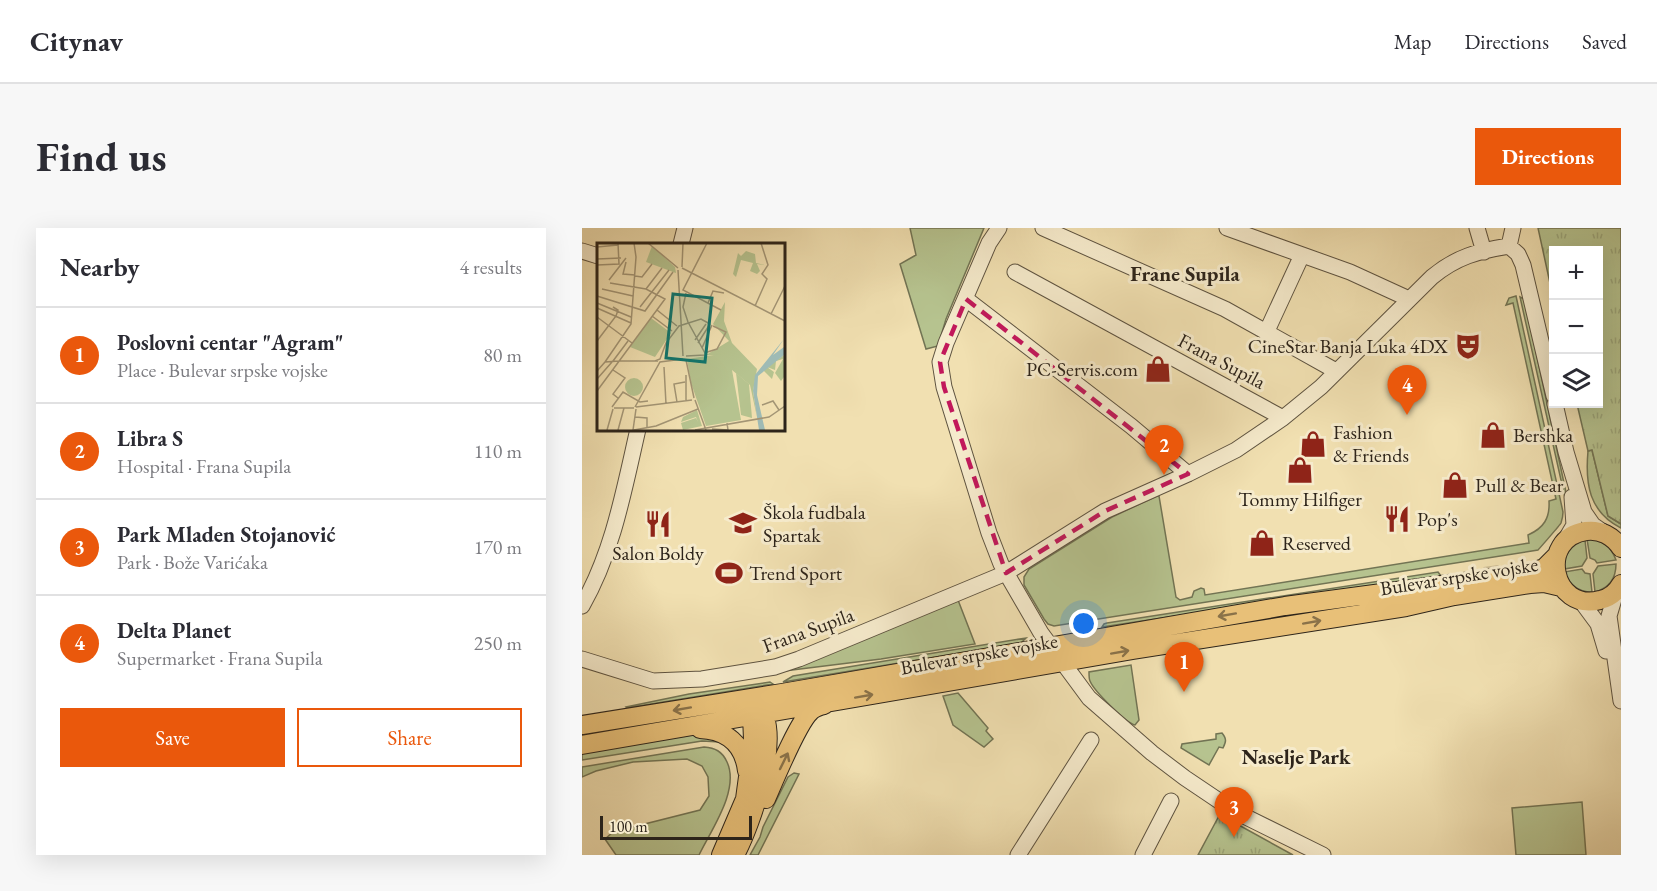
<!DOCTYPE html>
<meta charset="utf-8">
<style>
:root{--surface:#fff;--page:#f7f7f7;--text:#2b2b33;--muted:#7c7c81;--line:#e1e1e2;--accent:#ea580c}
body{margin:0;font-family:"EB Garamond",serif;background:var(--page);color:var(--text)}
.controls{position:absolute;right:18px;top:18px;display:grid;overflow:hidden;border-radius:0px;box-shadow:0 6px 24px #0002}
.controls button{width:54px;height:54px;display:grid;place-items:center;padding:0;border:0;border-bottom:2px solid var(--line);background:var(--surface);color:var(--text);font:30px sans-serif}
.scale{position:absolute;left:18px;bottom:15px;width:152px;box-sizing:border-box;padding-left:6px;border:3px solid #2d241a;border-top:0;font-size:16px;line-height:21px;white-space:nowrap;color:#2d241a;-webkit-text-stroke:4px #f6ebcc;paint-order:stroke}
.you{position:absolute;left:502px;top:396px;width:21px;height:21px;margin:-15px;border:4px solid #fff;border-radius:50%;background:#1a73e8;box-shadow:0 0 0 9px #1a73e833}
.badge{display:grid;place-items:center;width:39px;height:39px;border-radius:50%;background:var(--accent);color:#fff;font-size:20px;font-weight:700}
.pin{position:absolute;translate:-50% -50px;filter:drop-shadow(0 2px 3px #0008)}
.pin::after{content:'';position:absolute;top:32px;width:21px;height:18px;background:inherit;clip-path:polygon(0 0,100% 0,50% 100%)}
.list{margin:0;padding:0;list-style:none}
h2{display:flex;justify-content:space-between;align-items:center;height:78px;margin:0;padding:0 24px;font-size:26px}
h2 small{font-size:20px;font-weight:400;color:var(--muted)}
.list li{display:grid;grid-template-columns:39px 1fr auto;gap:18px;align-items:center;box-sizing:border-box;height:96px;padding:0 24px;border-top:2px solid var(--line)}
.list b{display:block;font-size:22px;white-space:nowrap}
.list p{margin:0;font-size:20px;white-space:nowrap;color:var(--muted)}
.list em{font-size:20px;font-style:normal;color:var(--muted)}
.actions{display:flex;gap:12px;padding:18px 24px}
.actions a{flex:1;padding:14px 0;border:2px solid var(--accent);border-radius:0px;text-align:center;font-size:21px;color:var(--accent)}
.actions .main{background:var(--accent);color:#fff}
.icon{flex:none;width:33px;height:33px;fill:none;stroke:currentColor;stroke-width:2;stroke-linecap:round;stroke-linejoin:round}
.map{position:relative;flex:none;width:1039px;height:627px;overflow:hidden;border-radius:0px}
header{display:flex;align-items:center;gap:36px;box-sizing:border-box;height:84px;padding:0 30px;background:var(--surface);border-bottom:2px solid var(--line)}
header strong{font-size:28px}
nav{display:flex;gap:33px;margin-inline-start:auto;font-size:21px}
.intro{display:flex;align-items:center;justify-content:space-between;box-sizing:border-box;height:144px;padding:0 36px}
h1{margin:0;font-size:42px}
.button{padding:15px 27px;border-radius:0px;background:var(--accent);color:#fff;font-size:21px;font-weight:700}
main{display:flex;gap:36px;padding:0 36px}
aside{flex:1;background:var(--surface);border-radius:0px;box-shadow:0 6px 24px #0002}
.map>svg:first-child{display:block}
.grass{fill:#b6c38f;stroke:#727454;stroke-width:1.5}
.park{fill:url(#park-tufts);stroke:#727454;stroke-width:1.5}
.lines{fill:none;stroke-linecap:round;stroke-linejoin:round}
.minor-tunnel{stroke:#caba93;stroke-width:15;stroke-dasharray:15 8;stroke-linecap:butt}
.minor-casing{stroke:#5e5340;stroke-width:17}
.major-casing{stroke:#2d241a;stroke-width:20}
.minor{stroke:#f6ebcc;stroke-width:15}
.major{stroke:#e8c078;stroke-width:18}
.oneway{stroke:#8a7249}
.marked{fill:none;stroke:#c2185b;stroke-width:4.5;stroke-dasharray:12 8;stroke-linejoin:round}
.labels{text-anchor:middle;dominant-baseline:central;stroke-width:6;stroke-linejoin:round;paint-order:stroke}
.poi-label{font-size:20px;fill:#2d241a;stroke:#f6ebcc;text-anchor:start}
.street-label{font-size:20px;fill:#2d241a;stroke:#f6ebcc}
.neighbourhood-label{font-size:21px;font-weight:bold;fill:#2d241a;stroke:#f6ebcc}
.inset-road{fill:none;stroke:#a39575;stroke-width:1.5}
.view{fill:#0f766e;fill-opacity:0.15;stroke:#0f766e;stroke-width:3}
.inset-edge{fill:none;stroke:#2d241a;stroke-width:3}
</style>
<header>
<strong>Citynav</strong>
<nav><a>Map</a><a>Directions</a><a>Saved</a></nav>
</header>
<div class="intro"><h1>Find us</h1><a class="button">Directions</a></div>
<main>
<aside>
<h2>Nearby<small>4 results</small></h2>
<ul class="list">
<li><span class="badge">1</span><div><b>Poslovni centar &quot;Agram&quot;</b><p>Place · Bulevar srpske vojske</p></div><em>80 m</em></li>
<li><span class="badge">2</span><div><b>Libra S</b><p>Hospital · Frana Supila</p></div><em>110 m</em></li>
<li><span class="badge">3</span><div><b>Park Mladen Stojanović</b><p>Park · Bože Varićaka</p></div><em>170 m</em></li>
<li><span class="badge">4</span><div><b>Delta Planet</b><p>Supermarket · Frana Supila</p></div><em>250 m</em></li>
</ul>
<div class="actions"><a class="main">Save</a><a>Share</a></div>
</aside>
<div class="map">
<svg width="1039" height="627" viewBox="0 0 1039 627">
<defs>
<pattern id="park-tufts" width="24" height="20" patternUnits="userSpaceOnUse" patternTransform="scale(1.5)"><rect width="24" height="20" fill="#b6c38f"/><path d="M3 7l-1-3M5 7V3M7 7l1-3M15 17l-1-3M17 17v-4M19 17l1-3" fill="none" stroke="#9da77b"/></pattern>
</defs>
<rect width="100%" height="100%" fill="#f1e0b1"/>
<filter id="stains"><feTurbulence type="fractalNoise" baseFrequency=".00333" numOctaves="4"/><feColorMatrix values="0 0 0 0 .2 0 0 0 0 .09 0 0 0 0 .02 0 0 0 .5 -.17"/></filter>
<radialGradient id="worn" r=".72"><stop offset=".6" stop-color="#630" stop-opacity="0"/><stop offset="1" stop-color="#630" stop-opacity=".3"/></radialGradient>
<!-- grass -->
<path class="grass" d="M328,0H402L364,91L356,118L344,121L318,36L334,27Z
M934,68L981,284C981,287 980,292 979,295C978,297 957,321 956,322L472,398L466,396L462,391L442,357V349L447,341L530,289L575,268H577L594,369L598,372L610,369L612,363L619,360L622,361L623,367L947,315L946,307C962,300 968,290 967,273L974,271L931,75L924,77L927,70Z
M938,69L942,71L944,77L985,269L983,270Z
M1010,222L1026,288L1039,296V300C1007,284 1003,256 1006,223Z
M1005,311C1020,311 1029,318 1034,332L1015,335L1013,332L1008,330Z
M1003,312L1005,330L1000,338L982,341C981,327 990,316 1003,312Z
M1034,336C1034,350 1027,360 1013,364L1011,346L1016,338Z
M1000,341L1003,345L1008,346L1010,364C995,364 989,357 982,344Z
M856,344L859,348L520,399L522,396L525,395Z
M376,372L393,416L299,431L202,443Z
M444,410L439,415L201,454L211,448Z
M549,437L557,492L553,497C544,495 512,463 508,453C507,451 507,446 507,444Z
M188,454L191,456L45,480L44,479L107,466Z
M376,465L406,500L404,503L411,511L402,519L371,497L361,468Z
M116,504L138,514L120,513L0,532V523Z
M640,505C645,511 644,514 641,520L637,519L627,537L599,520L600,516L634,511V506Z
M122,519C133,520 140,523 145,534C158,562 129,602 117,627H34L23,611L31,604L118,582L127,568L126,549L120,538L105,531L51,534L14,543L0,549V539Z
M212,545L217,546L176,627H168L178,609L181,599L206,549Z
M1000,574L1004,627H934L930,580Z"/>
<!-- park -->
<path class="park" d="M956,0H1039V296L1026,288L1010,222L1006,223L995,176H1017V22H972L971,69Z
M638,586L644,590L711,627H616Z"/>
<g class="lines">
<!-- minor-tunnel -->
<path class="minor-tunnel" d="M909,338L913,371"/>
<defs>
<path id="minor" d="M417,0L407,15L364,115L358,134L362,159L407,305L419,336L459,405L507,470L570,525L603,550L652,583L741,627
M461,0L643,81L754,143
M645,0L768,44L827,71
M895,0L902,24
M99,16L103,0
M927,18L936,26L941,37L972,168
M0,23L16,28
M433,44L701,190
M384,71L549,198L606,246
M684,105L720,27
M973,176L984,224L1002,284L1011,297L1024,306
M982,314L992,297L990,269
M1034,364L1027,388L1039,473
M999,373L1016,396L1024,423
M0,378C31,324 42,262 56,201
M0,431L71,453L120,451L193,439L217,431L424,345L523,283L606,246L654,222L701,190L739,159L850,49C874,29 896,23 927,18L931,0
M436,627L509,512
M561,627L589,573"/>
<path id="major" d="M1039,320C1031,308 1018,301 1004,303C955,310 970,385 1018,372C1028,370 1034,365 1039,356
M0,497L200,465L703,378L948,345L962,340L975,327
M118,501C144,502 162,516 165,543
M0,517L551,422L824,379L872,368L948,356L962,355L979,359
M184,571C192,553 216,494 229,483C232,480 238,478 242,477
M139,627L163,571L171,512L170,487L174,477
M153,627C169,597 203,503 175,476"/>
</defs>
<!-- minor casing -->
<use href="#minor" class="minor-casing"/>
<!-- major casing -->
<use href="#major" class="major-casing"/>
<!-- minor -->
<use href="#minor" class="minor"/>
<!-- major -->
<use href="#major" class="major"/>
</g>
<!-- one-way arrows -->
<defs><path id="oneway-shaft" d="M-6 0H5M1.5-3L5.5 0L1.5 3" fill="none" stroke-width="1.6" stroke-linecap="round" stroke-linejoin="round" transform="scale(1.5)"/></defs>
<g class="oneway">
<use href="#oneway-shaft" transform="translate(645 387) rotate(170)"/>
<use href="#oneway-shaft" transform="translate(730 394) rotate(-10)"/>
<use href="#oneway-shaft" transform="translate(538 424) rotate(-10)"/>
<use href="#oneway-shaft" transform="translate(282 468) rotate(-10)"/>
<use href="#oneway-shaft" transform="translate(100 481) rotate(170)"/>
<use href="#oneway-shaft" transform="translate(202 533) rotate(-64)"/>
</g>
<!-- marked area -->
<path class="marked" d="M384,71L606,246L523,283L424,345L362,159L358,134Z"/>
<!-- icons -->
<defs>
<symbol id="theatre-bare" viewBox="-9 -9 18 18"><path d="M-5-5.5Q0-4 5-5.5V0Q5 5 0 6Q-5 5-5 0ZM-3.3-2.5H-1v1.5H-3.3ZM1-2.5H3.3v1.5H1ZM-2.8 1Q0 5.5 2.8 1Z" fill="#8f2418" stroke="#f6ebcc" stroke-width="2.5" paint-order="stroke"/></symbol>
<symbol id="shop-bare" viewBox="-9 -9 18 18"><path d="M-5-2.5h2.3a2.7 3.5 0 0 1 5.4 0H5L5.5 6h-11ZM-1.5-2.5h3a1.5 2.3 0 0 0-3 0Z" fill="#8f2418" stroke="#f6ebcc" stroke-width="2.5" paint-order="stroke"/></symbol>
<symbol id="restaurant-bare" viewBox="-9 -9 18 18"><path d="M-5-6h1v4h1v-4h1v4h1v-4h1v5L-1.5 .5V6h-2V.5L-5-1ZM5-6V6H3V1.5H1.5Q1.5-4 5-6Z" fill="#8f2418" stroke="#f6ebcc" stroke-width="2.5" paint-order="stroke"/></symbol>
<symbol id="school-bare" viewBox="-9 -9 18 18"><path d="M0-5L7-2L0 1L-7-2ZM-4 1L0 2.5L4 1V4Q0 6-4 4Z" fill="#8f2418" stroke="#f6ebcc" stroke-width="2.5" paint-order="stroke"/></symbol>
<symbol id="stadium-bare" viewBox="-9 -9 18 18"><path d="M0-5a6.5 5 0 1 0 0 10a6.5 5 0 1 0 0-10ZM-3.5-1.8h7v3.6h-7Z" fill="#8f2418" stroke="#f6ebcc" stroke-width="2.5" paint-order="stroke"/></symbol>
</defs>
<g fill-rule="evenodd">
<use href="#theatre-bare" x="867" y="99" width="38" height="38"/>
<use href="#shop-bare" x="557" y="122" width="38" height="38"/>
<use href="#shop-bare" x="892" y="188" width="38" height="38"/>
<use href="#shop-bare" x="712" y="197" width="38" height="38"/>
<use href="#shop-bare" x="699" y="223" width="38" height="38"/>
<use href="#shop-bare" x="854" y="238" width="38" height="38"/>
<use href="#restaurant-bare" x="796" y="272" width="38" height="38"/>
<use href="#school-bare" x="142" y="276" width="38" height="38"/>
<use href="#restaurant-bare" x="57" y="277" width="38" height="38"/>
<use href="#shop-bare" x="661" y="296" width="38" height="38"/>
<use href="#stadium-bare" x="128" y="326" width="38" height="38"/>
</g>
<g class="labels">
<!-- poi labels -->
<g class="poi-label">
<text x="866" y="118" text-anchor="end">CineStar Banja Luka 4DX</text>
<text x="556" y="141" text-anchor="end">PC-Servis.com</text>
<text x="751" y="204">Fashion<tspan x="751" dy="23">&amp; Friends</tspan></text>
<text x="931" y="207">Bershka</text>
<text x="893" y="257">Pull &amp; Bear</text>
<text x="718" y="271" text-anchor="middle">Tommy Hilfiger</text>
<text x="181" y="284">Škola fudbala<tspan x="181" dy="23">Spartak</tspan></text>
<text x="835" y="291">Pop's</text>
<text x="700" y="315">Reserved</text>
<text x="76" y="325" text-anchor="middle">Salon Boldy</text>
<text x="167" y="345">Trend Sport</text>
</g>
<!-- street labels -->
<g class="street-label">
<text transform="translate(640 133) rotate(28)">Frana Supila</text>
<text transform="translate(877 348) rotate(-9)">Bulevar srpske vojske</text>
<text transform="translate(226 402) rotate(-20)">Frana Supila</text>
<text transform="translate(397 426) rotate(-10)">Bulevar srpske vojske</text>
</g>
<!-- neighbourhood labels -->
<g class="neighbourhood-label">
<text x="603" y="45">Frane Supila</text>
<text x="714" y="528">Naselje Park</text>
</g>
</g>
<!-- overview -->
<g transform="translate(15 15)">
<rect width="188" height="188" fill="#f1e0b1"/>
<path d="M149,8L158,11L159,20L168,22L160,21L163,28L160,31L153,28L156,20L144,17L139,34L136,31L141,10L144,13ZM128,59L127,78L135,100L160,126L156,148L160,174L153,142L135,127V113L109,112L132,98L116,81ZM187,112V134L184,138L178,130L186,116L179,118L178,127L170,124L177,129L175,136L166,127ZM28 144a9 9 0 1 1 18 0a9 9 0 1 1-18 0ZM100,167L105,183L86,187L84,180L99,175L101,179L99,174L84,179L86,174Z" fill="#b6c38f"/>
<path d="M55,3L78,24L79,30L49,19Z" fill="#b6c38f"/>
<path d="M54,75L74,90L58,114L33,104ZM137,109L135,127L144,177L109,183L94,140L90,116Z" fill="#b6c38f"/>
<path d="M139,130L152,141L155,175L144,172Z" fill="#b6c38f"/>
<path d="M187,96L176,112L187,104V112L161,133L160,152L168,187H162L156,148L158,132Z" fill="#9ebbb5"/>
<path class="inset-road" d="M51,0L81,25M110,0L86,47L124,67M0,4L21,2M0,16L24,15M29,19L26,31L38,32M0,22L22,21L21,0M85,24L86,0M85,25L188,78M81,27L86,113M38,33L45,34L55,21M12,37L29,15M5,46L36,53M49,46L65,25M89,50L86,64L91,79L109,112M0,53L48,68L76,29M0,60L34,74M111,60L116,48L127,50M158,63L170,36L165,31L171,22L164,0M43,64L72,27M0,65L34,80M60,67L80,83M174,71L188,43M55,73L75,88M0,74L35,100M98,97L109,81M0,98L19,73L21,67L16,64M101,100L113,81M105,105L115,82M107,110L120,106L129,89L116,83M89,113L108,112M89,117L97,155M16,118L31,98M22,118H61M58,118L63,116L69,100L82,83L104,76L113,81M8,119L34,81L39,14L37,0M67,124L69,161M16,127L28,135L16,151L21,155M0,128L8,119L22,118M89,132V158M0,136L15,119M0,148L68,56L49,46L13,40M98,157L109,187M80,159L77,141L88,139M165,162L176,158L182,167M15,164L26,149L43,159L51,158M38,164L63,119L86,116M39,164L95,157M17,165H37M38,174L50,175V185M115,186L131,187L130,180M10,187L16,166M21,187L27,165M36,187L39,166M37,187L59,183L101,166M98,187L172,174L188,163"/>
<path class="view" d="M76,51L115,55L108,119L69,115Z"/>
<rect width="188" height="188" class="inset-edge"/>
</g>
<rect width="100%" height="100%" filter="url(#stains)"/>
<rect width="100%" height="100%" fill="url(#worn)"/>
</svg>
<div class="controls">
<button>+</button>
<button>−</button>
<button><svg class="icon" aria-label="layers" viewBox="0 0 24 24"><path d="M12 4l9 5-9 5-9-5zM3 14l9 5 9-5"/></svg></button>
</div>
<div class="scale">100 m</div>
<div class="you"></div>
<div class="pin badge" style="left:602px;top:464px">1</div>
<div class="pin badge" style="left:582px;top:247px">2</div>
<div class="pin badge" style="left:652px;top:609px">3</div>
<div class="pin badge" style="left:825px;top:187px">4</div>
</div>
</main>
